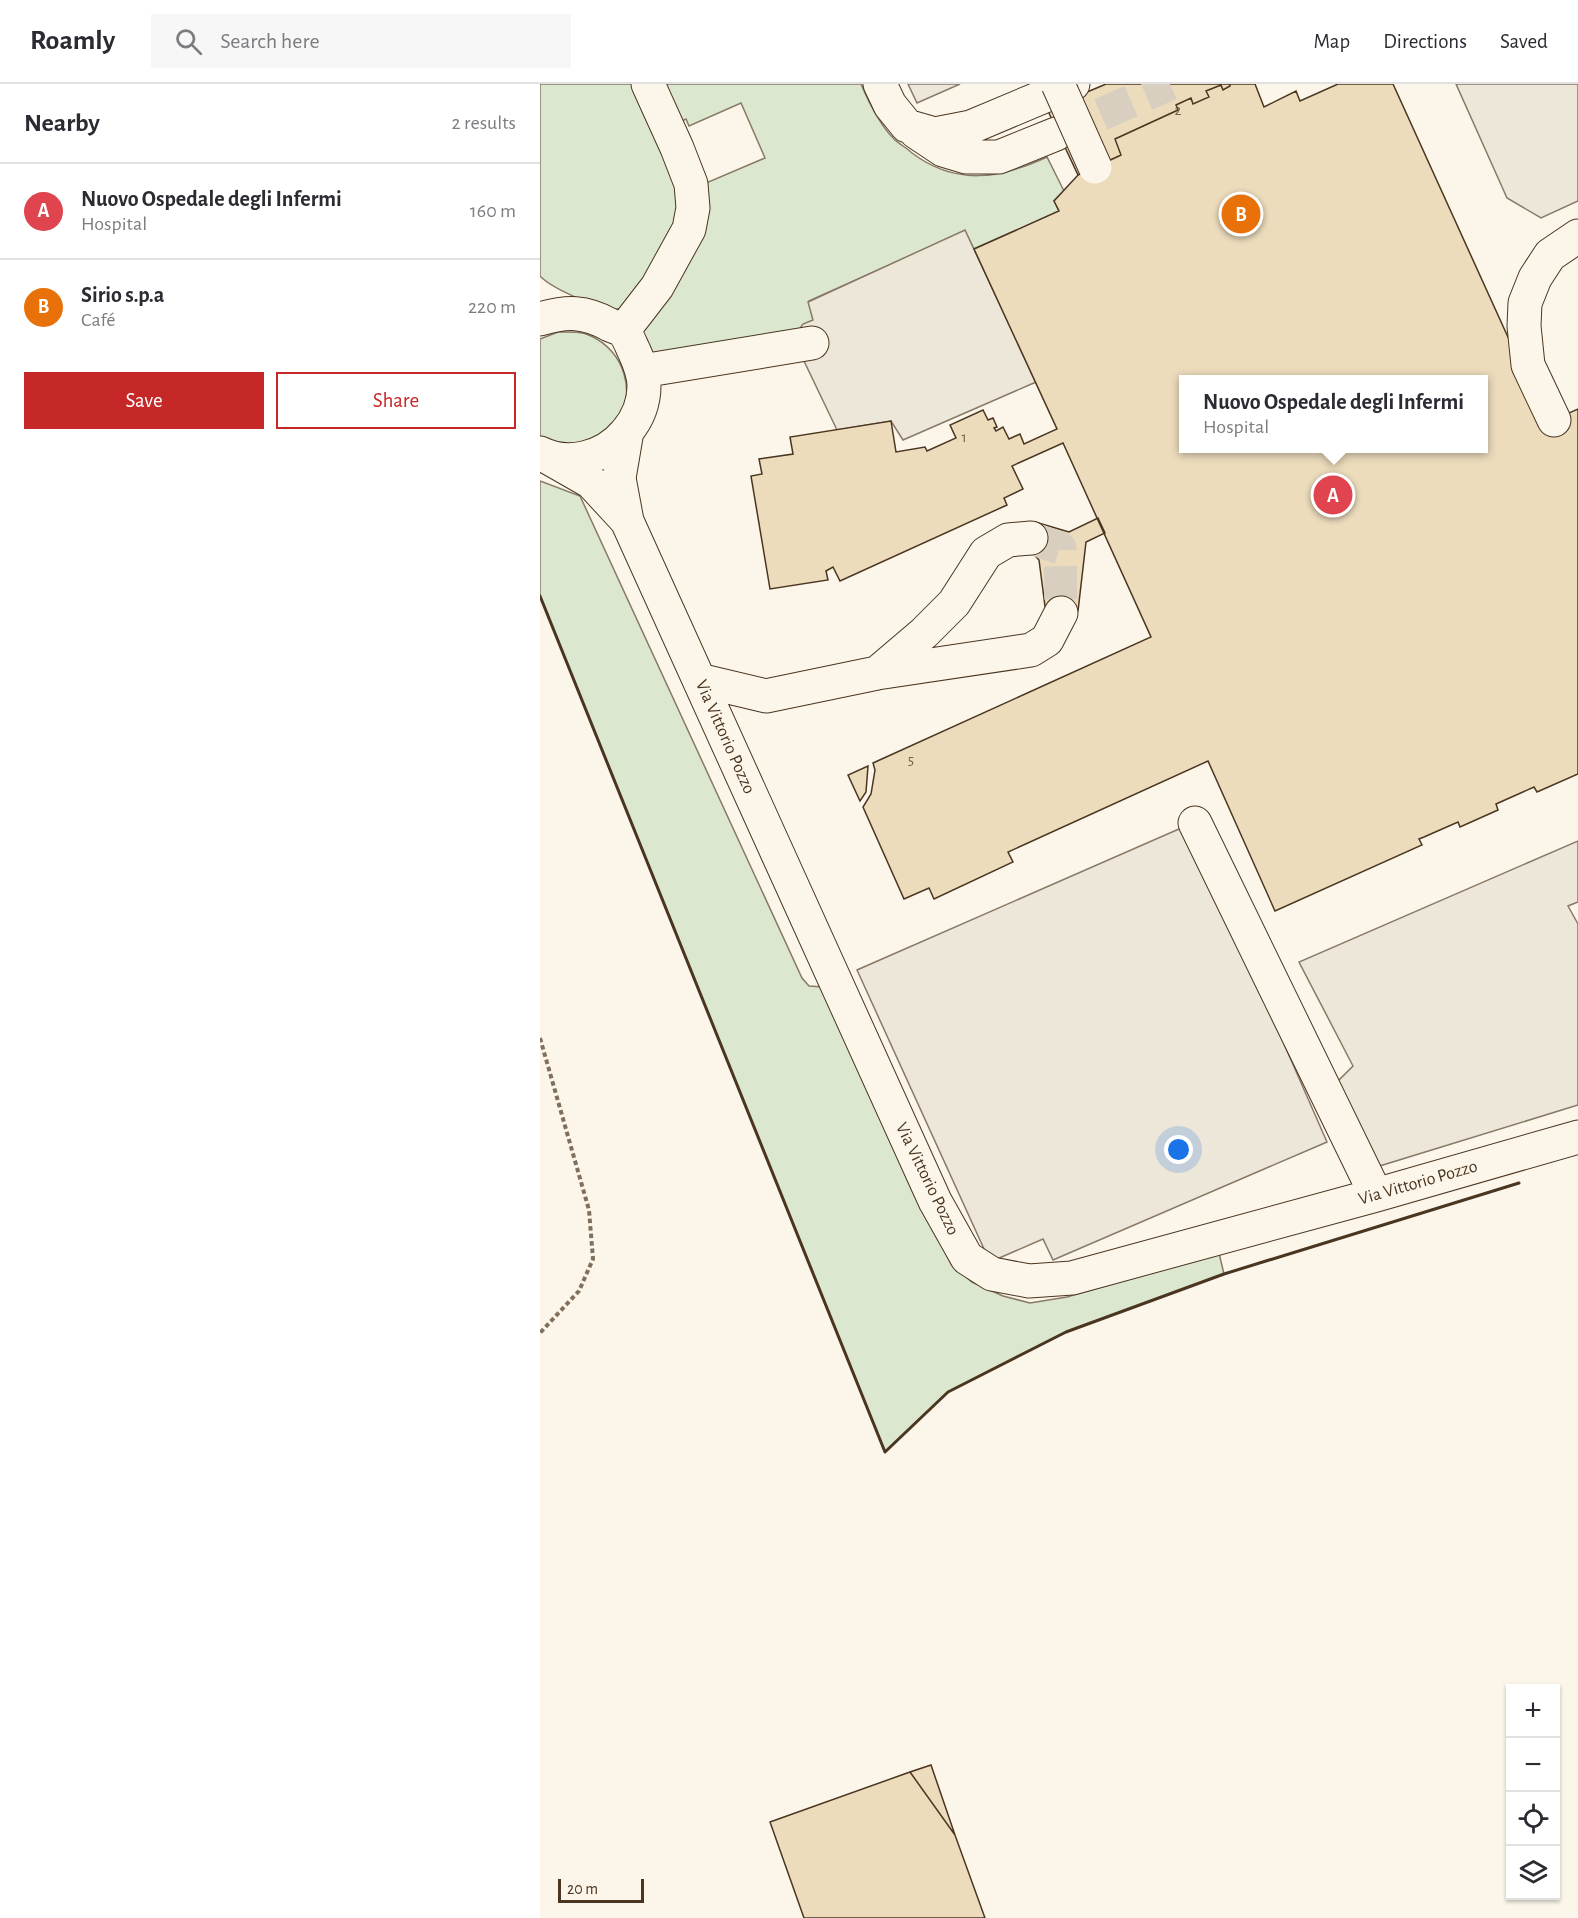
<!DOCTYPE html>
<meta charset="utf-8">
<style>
:root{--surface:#fff;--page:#f7f7f7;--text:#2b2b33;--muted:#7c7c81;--line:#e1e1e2;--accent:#c62828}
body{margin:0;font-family:"Alegreya Sans",sans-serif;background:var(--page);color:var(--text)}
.controls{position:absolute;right:18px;bottom:18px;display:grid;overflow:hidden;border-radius:0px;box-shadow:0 2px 4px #0004}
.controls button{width:54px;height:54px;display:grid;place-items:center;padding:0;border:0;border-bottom:2px solid var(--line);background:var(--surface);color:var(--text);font:30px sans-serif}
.scale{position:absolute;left:18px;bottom:15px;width:86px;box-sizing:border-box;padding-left:6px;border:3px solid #4a3520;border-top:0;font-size:16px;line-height:21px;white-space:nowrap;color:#4a3520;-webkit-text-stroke:4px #fbf6e9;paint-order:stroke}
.you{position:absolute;left:639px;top:1066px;width:21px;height:21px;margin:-15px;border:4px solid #fff;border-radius:50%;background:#1a73e8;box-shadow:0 0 0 9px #1a73e833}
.badge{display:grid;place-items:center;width:39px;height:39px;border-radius:50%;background:var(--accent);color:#fff;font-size:20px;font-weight:700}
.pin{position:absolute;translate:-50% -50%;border:3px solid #fff;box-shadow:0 2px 6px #0006}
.popup{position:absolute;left:639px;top:291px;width:309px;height:78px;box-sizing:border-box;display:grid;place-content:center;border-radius:0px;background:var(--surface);filter:drop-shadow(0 2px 4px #0005);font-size:20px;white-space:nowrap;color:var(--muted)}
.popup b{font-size:22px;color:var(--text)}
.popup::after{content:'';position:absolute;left:50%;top:100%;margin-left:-12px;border:12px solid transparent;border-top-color:var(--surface)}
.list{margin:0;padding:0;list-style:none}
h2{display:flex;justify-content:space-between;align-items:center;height:78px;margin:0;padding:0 24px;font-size:26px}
h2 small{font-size:20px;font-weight:400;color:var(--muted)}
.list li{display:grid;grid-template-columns:39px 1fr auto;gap:18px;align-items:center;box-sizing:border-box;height:96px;padding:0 24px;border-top:2px solid var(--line)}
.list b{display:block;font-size:22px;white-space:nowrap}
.list p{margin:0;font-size:20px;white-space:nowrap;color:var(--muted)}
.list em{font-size:20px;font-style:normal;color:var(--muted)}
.actions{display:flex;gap:12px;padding:18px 24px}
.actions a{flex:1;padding:14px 0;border:2px solid var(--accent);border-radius:0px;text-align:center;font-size:21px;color:var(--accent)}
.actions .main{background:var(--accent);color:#fff}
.icon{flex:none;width:33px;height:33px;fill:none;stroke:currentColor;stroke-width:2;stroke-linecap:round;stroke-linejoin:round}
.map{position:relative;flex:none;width:1038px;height:1834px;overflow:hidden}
header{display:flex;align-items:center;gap:36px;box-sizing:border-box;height:84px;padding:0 30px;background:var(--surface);border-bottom:2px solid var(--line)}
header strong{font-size:28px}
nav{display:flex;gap:33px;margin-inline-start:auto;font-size:21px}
.search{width:420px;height:54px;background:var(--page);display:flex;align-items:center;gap:15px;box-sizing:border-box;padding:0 21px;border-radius:0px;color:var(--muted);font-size:22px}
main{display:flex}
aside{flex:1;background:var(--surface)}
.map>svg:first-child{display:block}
.green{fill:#dce7d0;stroke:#887966;stroke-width:1.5}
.parking{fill:#ede7d9;stroke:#887966;stroke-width:1.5}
.building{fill:#ecdcbc;stroke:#4a3520;stroke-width:1.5;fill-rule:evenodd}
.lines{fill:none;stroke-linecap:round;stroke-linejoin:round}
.minor-tunnel{stroke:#d8cfc1;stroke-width:33;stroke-dasharray:33 16;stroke-linecap:butt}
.minor-casing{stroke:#4a3520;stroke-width:35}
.path{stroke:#7f6f5c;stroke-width:4;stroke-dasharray:4.5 3;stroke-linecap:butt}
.minor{stroke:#fbf6e9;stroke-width:33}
.minor-bridge-casing{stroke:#4a3520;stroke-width:35;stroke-linecap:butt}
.minor-bridge{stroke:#fbf6e9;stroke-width:33}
.wall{stroke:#4a3520;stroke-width:3}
.labels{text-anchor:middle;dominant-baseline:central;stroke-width:4.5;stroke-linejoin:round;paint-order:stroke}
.number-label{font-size:15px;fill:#725f47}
.street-label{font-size:18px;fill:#4a3520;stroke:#fbf6e9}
</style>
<header>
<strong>Roamly</strong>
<div class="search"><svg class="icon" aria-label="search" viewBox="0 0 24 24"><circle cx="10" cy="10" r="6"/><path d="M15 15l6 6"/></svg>Search here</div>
<nav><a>Map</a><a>Directions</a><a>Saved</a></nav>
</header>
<main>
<aside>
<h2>Nearby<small>2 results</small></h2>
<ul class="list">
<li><span class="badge" style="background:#e0444e">A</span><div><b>Nuovo Ospedale degli Infermi</b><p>Hospital</p></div><em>160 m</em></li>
<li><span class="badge" style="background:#e8710a">B</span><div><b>Sirio s.p.a</b><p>Café</p></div><em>220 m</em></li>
</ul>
<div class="actions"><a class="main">Save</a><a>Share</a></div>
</aside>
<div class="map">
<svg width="1038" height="1834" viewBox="0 0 1038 1834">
<rect width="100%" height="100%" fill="#fbf6e9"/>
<!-- green -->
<path class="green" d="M0,0H94L138,99L136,143L86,222C81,224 78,226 73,225C56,224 11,204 0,192Z
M123,0H321C329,19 339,40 354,55C359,60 367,64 372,69C416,102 459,95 507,73L524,107L514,117L519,127L434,165L425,147L269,217L273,236L253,254L115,275L102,248L166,99L225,74L201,19L149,42L146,35L142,37Z
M18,248C29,248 41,247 51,252C84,267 97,308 77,339C71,348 60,354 52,361L0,358V255Z
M0,397L40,412L262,894L269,902L283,903L411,1180L432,1198L463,1212L490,1219L527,1213L679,1169L684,1190L526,1248L408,1308L345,1368L0,512Z"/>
<!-- parking -->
<path class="parking" d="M368,0H420L377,19Z
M916,0H1038V117L1001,134L967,114Z
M425,146L496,298L363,356L351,337L297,346L253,254L263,240L273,236L268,218Z
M648,741L787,1058L513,1176L503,1155L450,1178L317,886Z
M1038,757V818L1028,822L1038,840V1021L833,1084L792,1003L813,982L759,878Z"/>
<!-- building -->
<path class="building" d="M566,0H690V2L683,6L681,1L666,7L669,13L653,20L651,14L636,21L638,26L575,55L581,71L538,91L507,25Z
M690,0H715L724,23L756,7L760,17L798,0H853L1007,339L1038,325V690L997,708L994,703L956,720L958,726L920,743L918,738L884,753L879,755L882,761L735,827L668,677L468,768L473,778L394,815L389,804L364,815L323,723L331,710L335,686L333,679L611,553L523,359L472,382L483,405L464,414L467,421L300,497L293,483L286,487L288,496L230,505L211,392L222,390L219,375L253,370L250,353L351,337L356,368L385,363L387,367L416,354L410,341L443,326L448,336L453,334L457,343L454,344L456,347L463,343L469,355L480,350L484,360L517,345L434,165L519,127L514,117L538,91L581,71L575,55L638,26L636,21L651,14L653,20L669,13L666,7L681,1L683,6L690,2ZM643,296H943V364H643Z
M558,434L565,449L546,458L538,527L506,530L499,476L488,464L495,438L529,448Z
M328,682L326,708L320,717L308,691Z
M391,1681L415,1751L370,1688Z
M370,1688L415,1751L445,1834H264L230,1738Z"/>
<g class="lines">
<!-- minor-tunnel -->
<path class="minor-tunnel" d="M516,50L630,0
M491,454L520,464L521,529"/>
<defs>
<path id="minor" d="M340,0L350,21L367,42L395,50L431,43L533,0
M376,48L403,66L426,73H459L516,50
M0,235C27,227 45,227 70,241C74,243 80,244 83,247C88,252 91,261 94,267C99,278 104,290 104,302C104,336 77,367 44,374C30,377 14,376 0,369
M83,247L117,203L149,145L153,124L151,100L137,64L108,0
M102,287L272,259
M1014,336L988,281L984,242L985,219L995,194L1010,171L1038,152
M87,347L79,394L87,437L395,1117L427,1174L452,1190L489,1197L532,1194L836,1111L1038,1053
M9,374L51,398L87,437
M337,589L384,549L414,519L446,469L468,456L491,454
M159,596L226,612L337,589L491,566L507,556L521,529
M655,739L836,1111"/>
</defs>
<!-- minor casing -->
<use href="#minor" class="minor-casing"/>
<!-- path -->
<path class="path" d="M0,954L49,1126L53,1175L39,1207L0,1249"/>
<!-- minor -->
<use href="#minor" class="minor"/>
<defs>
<path id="minor-bridge" d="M518,0L555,83"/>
</defs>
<!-- minor-bridge casing -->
<use href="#minor-bridge" class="minor-bridge-casing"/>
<!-- minor-bridge -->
<use href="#minor-bridge" class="minor-bridge"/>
<!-- wall -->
<path class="wall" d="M0,512L345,1368L408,1308L526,1248L684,1190L979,1099"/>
</g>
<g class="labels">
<!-- number labels -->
<g class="number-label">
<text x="638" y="26">2</text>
<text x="424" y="353">1</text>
<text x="371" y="676">5</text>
</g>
<!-- street labels -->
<g class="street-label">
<text transform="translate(185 653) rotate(66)">Via Vittorio Pozzo</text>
<text transform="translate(387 1095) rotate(64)">Via Vittorio Pozzo</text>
<text transform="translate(878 1099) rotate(-16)">Via Vittorio Pozzo</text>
</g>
</g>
</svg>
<div class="controls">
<button>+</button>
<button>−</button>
<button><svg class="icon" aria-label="locate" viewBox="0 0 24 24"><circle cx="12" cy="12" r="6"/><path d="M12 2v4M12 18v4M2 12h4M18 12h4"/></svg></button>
<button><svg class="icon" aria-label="layers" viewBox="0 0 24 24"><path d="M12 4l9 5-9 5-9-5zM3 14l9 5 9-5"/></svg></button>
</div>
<div class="scale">20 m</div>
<div class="you"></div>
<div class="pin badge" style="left:793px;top:411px;background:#e0444e">A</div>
<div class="popup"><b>Nuovo Ospedale degli Infermi</b>Hospital</div>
<div class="pin badge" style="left:701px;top:130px;background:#e8710a">B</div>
</div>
</main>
